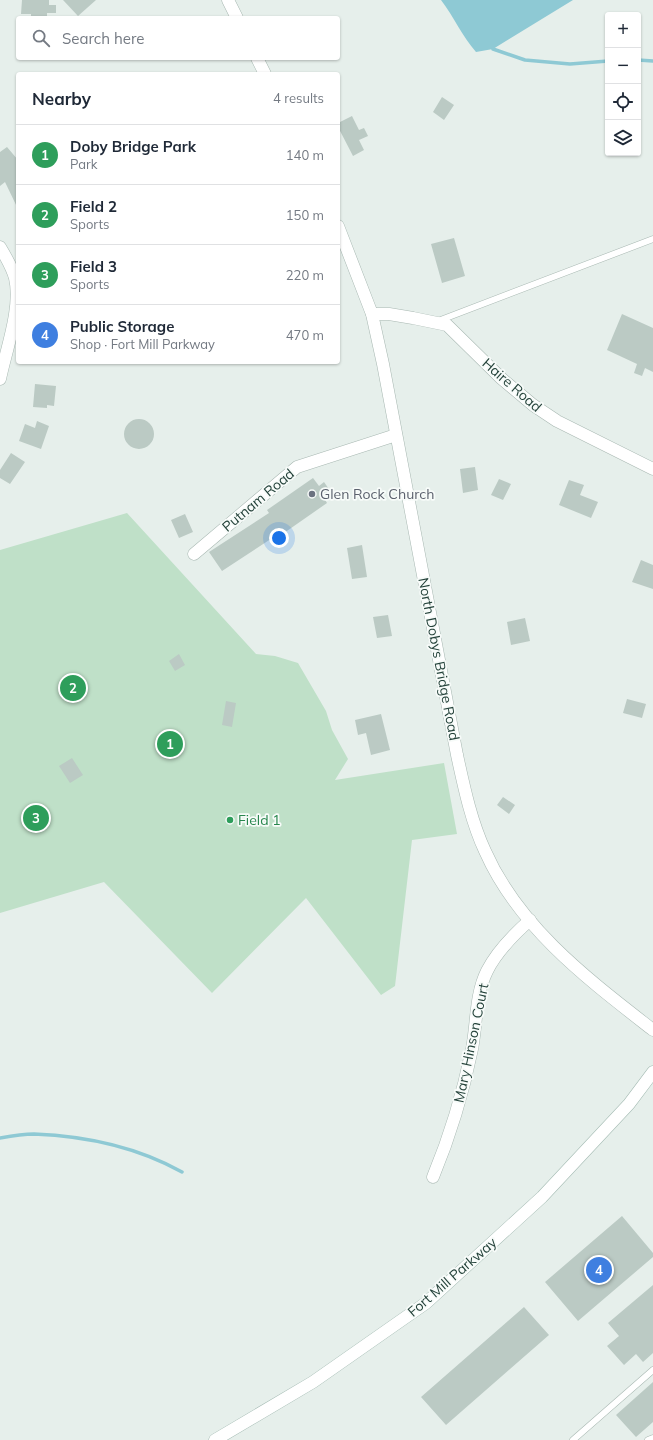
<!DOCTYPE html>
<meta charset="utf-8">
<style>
:root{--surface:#fff;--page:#f6f6f7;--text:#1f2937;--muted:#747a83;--line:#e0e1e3;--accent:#7f5249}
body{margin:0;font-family:Mulish,sans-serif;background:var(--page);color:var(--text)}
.controls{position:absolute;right:12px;top:12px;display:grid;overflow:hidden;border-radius:4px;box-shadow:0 1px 3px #0004}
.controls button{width:36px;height:36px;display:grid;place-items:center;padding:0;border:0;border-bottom:1px solid var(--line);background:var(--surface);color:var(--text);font:20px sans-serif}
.you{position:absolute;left:279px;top:538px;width:14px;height:14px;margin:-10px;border:3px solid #fff;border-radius:50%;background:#1a73e8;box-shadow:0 0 0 6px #1a73e833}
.badge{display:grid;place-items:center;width:26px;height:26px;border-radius:50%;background:var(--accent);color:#fff;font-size:13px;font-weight:700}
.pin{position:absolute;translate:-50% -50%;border:2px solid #fff;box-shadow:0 1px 4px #0006}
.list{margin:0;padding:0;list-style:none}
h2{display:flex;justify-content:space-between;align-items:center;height:52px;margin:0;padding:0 16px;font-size:17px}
h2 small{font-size:13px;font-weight:400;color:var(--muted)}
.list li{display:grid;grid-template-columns:26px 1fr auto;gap:12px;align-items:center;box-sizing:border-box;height:60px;padding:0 16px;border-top:1px solid var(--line)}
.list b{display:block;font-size:15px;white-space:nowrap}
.list p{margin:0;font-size:13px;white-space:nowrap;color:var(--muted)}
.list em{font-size:13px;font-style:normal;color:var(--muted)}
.icon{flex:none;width:22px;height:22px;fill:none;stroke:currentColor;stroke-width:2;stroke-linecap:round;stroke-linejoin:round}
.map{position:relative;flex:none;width:653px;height:1440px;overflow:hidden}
.search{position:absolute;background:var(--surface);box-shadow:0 1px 3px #0004;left:16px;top:16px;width:324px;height:44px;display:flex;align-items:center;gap:10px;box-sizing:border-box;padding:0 14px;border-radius:4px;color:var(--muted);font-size:15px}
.panel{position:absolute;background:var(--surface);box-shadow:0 1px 3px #0004;left:16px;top:72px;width:324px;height:292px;border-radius:4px}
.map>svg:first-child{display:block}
.green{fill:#bfe0c8}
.water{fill:#8ec9d4}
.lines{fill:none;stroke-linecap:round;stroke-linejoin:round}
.stream{stroke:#8ec9d4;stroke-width:3.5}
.building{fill:#bbcac4}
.service-casing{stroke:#a8b8b2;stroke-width:7}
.minor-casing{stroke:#a8b8b2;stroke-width:13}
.tertiary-casing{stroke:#a8b8b2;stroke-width:13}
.secondary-casing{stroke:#a4bbb3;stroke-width:13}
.service{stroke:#fff;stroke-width:6}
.minor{stroke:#fff;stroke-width:12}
.tertiary{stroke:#fff;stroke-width:12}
.secondary{stroke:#fff;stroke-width:12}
.worship-dot{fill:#6b7280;stroke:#f7fbf9;stroke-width:1.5}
.leisure-dot{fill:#2e9e5b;stroke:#f7fbf9;stroke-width:1.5}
.labels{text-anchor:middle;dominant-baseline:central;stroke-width:3.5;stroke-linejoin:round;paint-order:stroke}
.street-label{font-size:14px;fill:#24423a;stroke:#f7fbf9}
.worship-label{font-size:14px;fill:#5b616d;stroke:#f7fbf9;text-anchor:start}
.leisure-label{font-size:14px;fill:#27864d;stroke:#f7fbf9;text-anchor:start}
</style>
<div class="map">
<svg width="653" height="1440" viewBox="0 0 653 1440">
<rect width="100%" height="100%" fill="#e6efeb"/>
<!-- green -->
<path class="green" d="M127,513L256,654L275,656L298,663L326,711L332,730L348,759L335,780L444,763L457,834L412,840L395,986L381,995L306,898L212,993L104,882L0,913V550Z"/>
<!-- water -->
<path class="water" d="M441,0H573L493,49L476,52C462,36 454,17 441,0Z"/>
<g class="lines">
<!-- stream -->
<path class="stream" d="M493,49L525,60L570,64L608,61
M638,60L653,61
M0,1138C11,1136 23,1134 34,1134C86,1136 137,1147 182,1172"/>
</g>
<!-- building -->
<path class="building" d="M22,0H49V5H56V13H47V17L31,16V14H21Z
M63,0H96L78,16Z
M442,97L454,105L444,120L433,112Z
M352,116L359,130L364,128L368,136L359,140L364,150L353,156L338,127V123Z
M7,147L18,160V209L5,182L0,186V152Z
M454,238L465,276L442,283L431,244Z
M622,314L653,328V372L645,368L642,376L634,373L637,364L607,350Z
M35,384L56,386L54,406L47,405V408L33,407Z
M124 434a15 15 0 1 1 30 0a15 15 0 1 1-30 0Z
M37,421L49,426L41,449L19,441L25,424L35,428Z
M11,453L25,462L10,484L0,478V470Z
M475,467L478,490L463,493L460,469Z
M313,478L319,486L324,482L331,492L324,498L327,503L284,533L283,531L222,571L209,552L269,513L267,510Z
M499,479L511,484L503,500L491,495Z
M569,480L584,485L580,495L598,502L591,518L559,505Z
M185,514L193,532L179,538L171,520Z
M362,545L367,577L352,579L347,548Z
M641,560L653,565V589L632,582Z
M388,615L392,636L377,638L373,617Z
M525,618L530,641L511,645L507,622Z
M179,654L185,665L175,671L169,661Z
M627,699L646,704L642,718L623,713Z
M226,701L236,703L232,727L222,725Z
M381,714L390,750L371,755L366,733L358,735L355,720Z
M72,758L83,775L70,783L59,766Z
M503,797L515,805L509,814L497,805Z
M622,1216L653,1253V1257L578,1321L545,1282Z
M653,1285V1353L643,1362L636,1354L624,1365L607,1346L619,1336L608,1323Z
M524,1307L549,1335L446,1425L421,1397Z
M653,1382V1422L636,1437L616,1415Z"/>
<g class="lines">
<defs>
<path id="service" d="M438,321L653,239
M573,1440L653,1370
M648,1440L653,1438"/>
<path id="minor" d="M0,247C6,257 12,267 15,278C22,307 6,350 0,379
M372,314H389L413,318L447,325L502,379L533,405L557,421L653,469
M194,554L297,467L396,435
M433,1177C450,1136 463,1093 472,1049C477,1023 475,995 487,971C497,951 513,935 530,920"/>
<path id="tertiary" d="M228,0L237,18
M257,58L265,74
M338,226L372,314L383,364L457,755C464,787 471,821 485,851C519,928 589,980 653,1030"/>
<path id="secondary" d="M215,1440L313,1382L426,1303L542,1197L629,1104L653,1072"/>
</defs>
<!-- service casing -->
<use href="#service" class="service-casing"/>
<!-- minor casing -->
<use href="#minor" class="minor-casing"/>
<!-- tertiary casing -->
<use href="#tertiary" class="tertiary-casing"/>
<!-- secondary casing -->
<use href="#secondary" class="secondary-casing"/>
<!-- service -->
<use href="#service" class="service"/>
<!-- minor -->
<use href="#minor" class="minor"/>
<!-- tertiary -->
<use href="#tertiary" class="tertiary"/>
<!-- secondary -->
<use href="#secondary" class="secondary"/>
</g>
<!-- markers -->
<circle class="worship-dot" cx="312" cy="494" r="4"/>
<circle class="leisure-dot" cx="230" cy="820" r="4"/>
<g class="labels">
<!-- street labels -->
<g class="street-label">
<text transform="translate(512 385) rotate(41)">Haire Road</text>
<text transform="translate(258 500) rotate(-40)">Putnam Road</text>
<text transform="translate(439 659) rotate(79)">North Dobys Bridge Road</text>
<text transform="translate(471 1043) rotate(-78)">Mary Hinson Court</text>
<text transform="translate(452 1277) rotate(-41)">Fort Mill Parkway</text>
</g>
<!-- worship labels -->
<g class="worship-label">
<text x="320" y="494">Glen Rock Church</text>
</g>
<!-- leisure labels -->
<g class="leisure-label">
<text x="238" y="820">Field 1</text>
</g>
</g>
</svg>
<div class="controls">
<button>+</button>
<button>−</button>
<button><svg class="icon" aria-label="locate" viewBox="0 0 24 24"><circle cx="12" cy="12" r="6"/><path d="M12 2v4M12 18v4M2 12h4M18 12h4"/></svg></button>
<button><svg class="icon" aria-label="layers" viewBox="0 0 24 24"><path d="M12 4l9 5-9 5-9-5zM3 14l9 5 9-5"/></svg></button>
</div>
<div class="you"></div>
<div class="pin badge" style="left:170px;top:744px;background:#2e9e5b">1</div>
<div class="pin badge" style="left:73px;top:688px;background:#2e9e5b">2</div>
<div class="pin badge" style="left:36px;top:818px;background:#2e9e5b">3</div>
<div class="pin badge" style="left:599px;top:1270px;background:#3f7fe0">4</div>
<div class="search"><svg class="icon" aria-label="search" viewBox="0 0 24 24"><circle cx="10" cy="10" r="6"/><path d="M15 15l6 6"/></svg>Search here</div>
<section class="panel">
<h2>Nearby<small>4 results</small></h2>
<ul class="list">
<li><span class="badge" style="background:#2e9e5b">1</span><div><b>Doby Bridge Park</b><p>Park</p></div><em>140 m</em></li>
<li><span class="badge" style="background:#2e9e5b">2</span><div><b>Field 2</b><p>Sports</p></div><em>150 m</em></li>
<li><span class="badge" style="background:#2e9e5b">3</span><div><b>Field 3</b><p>Sports</p></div><em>220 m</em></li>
<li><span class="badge" style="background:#3f7fe0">4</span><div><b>Public Storage</b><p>Shop · Fort Mill Parkway</p></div><em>470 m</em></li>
</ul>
</section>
</div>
